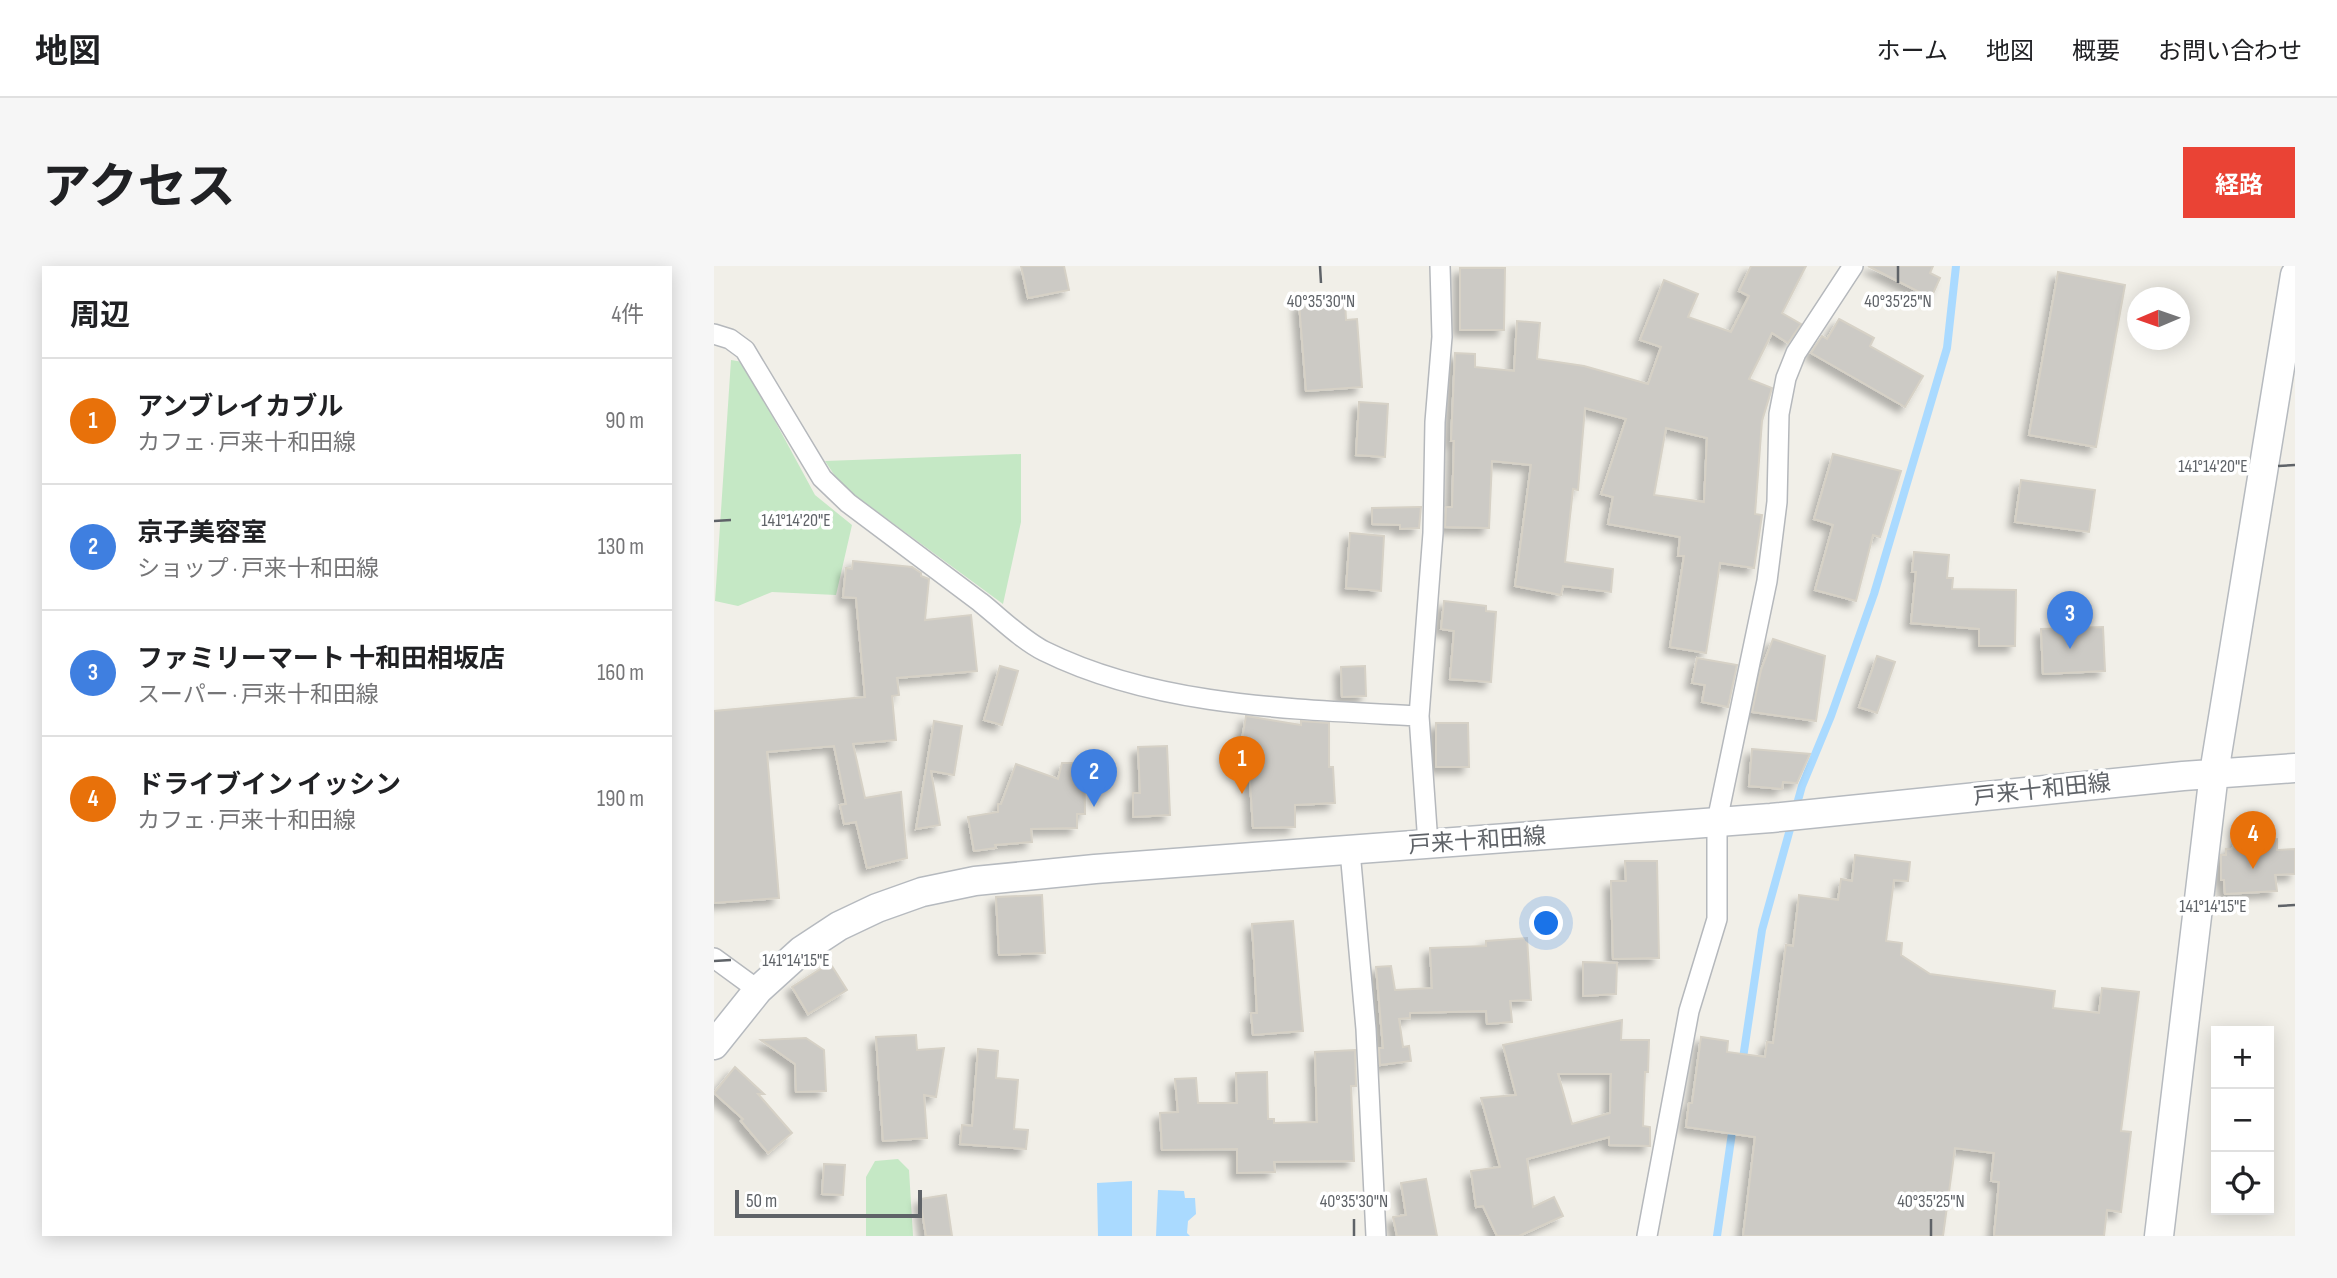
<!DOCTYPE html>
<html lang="ja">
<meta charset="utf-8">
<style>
:root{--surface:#fff;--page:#f6f6f6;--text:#202124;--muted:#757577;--line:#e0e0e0;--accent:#ea4335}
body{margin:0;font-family:"Sofia Sans Condensed","Noto Sans JP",sans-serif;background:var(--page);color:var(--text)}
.controls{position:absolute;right:21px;bottom:21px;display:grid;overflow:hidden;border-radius:0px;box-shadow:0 4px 18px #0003}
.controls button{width:63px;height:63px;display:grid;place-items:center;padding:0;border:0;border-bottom:2px solid var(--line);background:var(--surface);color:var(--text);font:35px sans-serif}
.compass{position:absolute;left:1413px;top:21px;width:63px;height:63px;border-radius:50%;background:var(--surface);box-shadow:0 4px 18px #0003;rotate:268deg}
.scale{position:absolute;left:21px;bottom:18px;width:187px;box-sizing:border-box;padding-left:7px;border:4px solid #5f6368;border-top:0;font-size:19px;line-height:24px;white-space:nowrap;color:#5f6368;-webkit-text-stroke:5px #fff;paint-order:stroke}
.you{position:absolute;left:833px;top:658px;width:24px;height:24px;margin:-18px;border:5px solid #fff;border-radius:50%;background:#1a73e8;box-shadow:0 0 0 10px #1a73e833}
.badge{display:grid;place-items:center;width:46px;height:46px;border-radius:50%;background:var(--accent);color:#fff;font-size:23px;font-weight:700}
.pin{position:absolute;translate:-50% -58px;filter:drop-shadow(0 2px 4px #0008)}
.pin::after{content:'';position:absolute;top:37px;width:24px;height:21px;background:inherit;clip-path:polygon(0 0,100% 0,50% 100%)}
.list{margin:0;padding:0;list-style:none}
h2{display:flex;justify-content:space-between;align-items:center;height:91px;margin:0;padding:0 28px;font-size:30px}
h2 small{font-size:23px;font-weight:400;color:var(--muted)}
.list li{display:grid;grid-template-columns:46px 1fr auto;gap:21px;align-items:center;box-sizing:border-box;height:126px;padding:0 28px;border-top:2px solid var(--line)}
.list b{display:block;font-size:26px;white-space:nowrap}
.list p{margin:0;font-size:23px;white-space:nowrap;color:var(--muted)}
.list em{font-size:23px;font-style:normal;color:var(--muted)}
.icon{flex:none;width:38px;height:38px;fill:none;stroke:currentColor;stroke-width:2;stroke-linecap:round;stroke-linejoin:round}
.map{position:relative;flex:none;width:1581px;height:970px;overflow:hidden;border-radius:0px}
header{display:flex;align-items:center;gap:42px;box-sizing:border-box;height:98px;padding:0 35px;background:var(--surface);border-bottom:2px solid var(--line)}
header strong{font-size:33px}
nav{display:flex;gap:38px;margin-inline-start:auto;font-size:24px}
.intro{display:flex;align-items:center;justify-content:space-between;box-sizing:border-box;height:168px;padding:0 42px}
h1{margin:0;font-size:49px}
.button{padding:18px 32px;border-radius:0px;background:var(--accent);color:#fff;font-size:24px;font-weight:700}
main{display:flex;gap:42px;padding:0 42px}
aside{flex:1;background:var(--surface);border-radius:0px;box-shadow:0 4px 18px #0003}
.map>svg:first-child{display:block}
.green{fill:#c5e8c5}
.water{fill:#aadaff}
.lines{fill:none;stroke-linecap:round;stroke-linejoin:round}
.stream{stroke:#aadaff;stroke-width:8}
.building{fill:#cccac5;stroke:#d6d1c6;stroke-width:2;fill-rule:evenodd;filter:url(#shadow)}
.street-casing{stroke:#b5b8bc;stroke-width:22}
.secondary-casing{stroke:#b6babf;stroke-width:31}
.street{stroke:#fff;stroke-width:19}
.secondary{stroke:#fff;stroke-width:28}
.ticks{fill:none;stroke:#5f6368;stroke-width:2.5}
.labels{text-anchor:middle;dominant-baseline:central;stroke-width:7;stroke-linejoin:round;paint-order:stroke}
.street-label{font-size:23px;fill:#5f6368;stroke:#fff}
.ticks-label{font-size:18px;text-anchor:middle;fill:#5f6368;stroke:#fff;stroke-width:7;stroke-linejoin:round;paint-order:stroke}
</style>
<header>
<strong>地図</strong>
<nav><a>ホーム</a><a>地図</a><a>概要</a><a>お問い合わせ</a></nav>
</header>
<div class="intro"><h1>アクセス</h1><a class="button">経路</a></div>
<main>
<aside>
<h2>周辺<small>4件</small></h2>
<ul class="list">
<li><span class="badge" style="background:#e8710a">1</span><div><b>アンブレイカブル</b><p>カフェ · 戸来十和田線</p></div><em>90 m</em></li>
<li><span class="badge" style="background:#3f7fe0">2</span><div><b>京子美容室</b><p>ショップ · 戸来十和田線</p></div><em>130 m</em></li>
<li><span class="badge" style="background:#3f7fe0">3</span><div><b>ファミリーマート 十和田相坂店</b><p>スーパー · 戸来十和田線</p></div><em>160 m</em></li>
<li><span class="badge" style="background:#e8710a">4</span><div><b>ドライブイン イッシン</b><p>カフェ · 戸来十和田線</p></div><em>190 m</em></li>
</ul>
</aside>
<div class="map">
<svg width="1581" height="970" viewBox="0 0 1581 970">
<defs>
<filter id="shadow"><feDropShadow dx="-6" dy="6" stdDeviation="3.5" flood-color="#0004"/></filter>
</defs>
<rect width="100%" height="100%" fill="#f1efe8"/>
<!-- green -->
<path class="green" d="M17,94L29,96L101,229L138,259L122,329L58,326L24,340L1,335Z
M307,188V256L289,338L127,219L111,195Z
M184,893L195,904L199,970H152V911L161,895Z"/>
<!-- water -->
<path class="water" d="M418,915V970H384L383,917Z
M444,924L470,925L471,932H481L482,948L474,955L473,967L476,970H442Z"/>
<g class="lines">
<!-- stream -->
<path class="stream" d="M1028,799L1048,664L1088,520L1117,450L1160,328L1204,180L1233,82L1242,0
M1003,970L1019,860"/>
</g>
<!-- building -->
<path class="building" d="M307,0H350L355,24L314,32Z
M1037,0H1092L1068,47L1087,58L1074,77L1058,67L1035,113L1058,122L1048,155L1041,248L1048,249L1040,302L1006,297L992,387L956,381L970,290H964L966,271L894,258L899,231L887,228L912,153L871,142L864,224L859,223L851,296L899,303L897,326L849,320L847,329L801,320L817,199L778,195L775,262L731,261L732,241H738L740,175H737L741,87L761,88V101L800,105L803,55L826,57L823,93L870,100L934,118L947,81L926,74L950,14L984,28L974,51L1017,66L1035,30L1025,25ZM952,162L993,172L990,236L940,229Z
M1154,0H1219L1216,7L1226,12L1217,32Z
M746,2H791L790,64H746Z
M1344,6L1411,19L1382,181L1315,169Z
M631,34L632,54L643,53L648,121L592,125L585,37Z
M1125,53L1160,72L1156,80L1209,110L1191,141L1097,87L1108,70L1113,73Z
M645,136L674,138L671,191L642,189Z
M1119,188L1187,205L1166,271L1159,269L1142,335L1101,324L1119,259L1100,253Z
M1307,214L1381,224L1375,266L1301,256Z
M705,241H707L705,262L686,263V259L658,258V242Z
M636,267L670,270L667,325L632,322Z
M1200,286L1235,289L1233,312H1239L1238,323L1302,324L1301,380H1265V363L1197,357L1202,306H1198Z
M139,295L198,301L207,307V310L215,313L211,354L257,349L263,405L183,412L185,429L178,430L182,474L139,478L151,532L187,526L193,592L153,602L142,556L130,558L126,539L132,538L120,480L53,486L65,632L0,637V445L151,431L142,332L129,331L132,302L138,303Z
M730,335L772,340V345L782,346L777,416L736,413L740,365L727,363Z
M1389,361L1391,405L1329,408L1327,363Z
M1059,373L1111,390L1102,455L1038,446L1047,404Z
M1163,390L1181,396L1163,447L1145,441Z
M983,392L1023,399L1014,441L988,436L991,419L978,417Z
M286,400L304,405L288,459L270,454Z
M651,400L652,430L628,431L627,401Z
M532,450L587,459V455L615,457V501H619L621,537L581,539V561L539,562L534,486L526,485Z
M220,455L248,460L240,509L217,505L226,559L202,563Z
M722,457H754L755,501H722Z
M453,480L456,549L419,551V527H426L424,481Z
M1038,483L1096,488L1083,517L1069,516L1068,523L1035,520Z
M348,497H370L371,548H363V562L317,563L318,576L281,579L282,582L260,585L254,551L284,546V538H287L302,498L344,513Z
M1529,564L1546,575L1563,573V584L1581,583V608L1561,609L1563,625L1511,628L1510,614H1507V589H1512V583H1518Z
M1141,589L1196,596L1194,615L1180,614L1172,675L1188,677L1187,689L1216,708L1341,725L1339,742L1385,747L1388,722L1425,726L1407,865L1417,866L1407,946L1393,944L1390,970H1280L1285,916L1277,915L1280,887L1241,882L1229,970H1029L1041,871L972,861L975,837H978L987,771L1014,775L1013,786L1051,791L1053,776L1059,777L1072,679L1079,680L1085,629L1124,634L1127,613L1138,615Z
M911,595H943L945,692L899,693L897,615H912Z
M328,629L331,687L285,689L282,631Z
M579,655L589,765L539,769L537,747H543L538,658Z
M813,672L817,734L796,735L798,756L773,758L772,745L696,747V752L685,753L689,781L695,780L697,795L666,799L665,782H669L662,701L677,700L681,724L718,722L716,682L772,680V675Z
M869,696L903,697L902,728L869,730Z
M116,697L133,724L94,748L78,721Z
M908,754L907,774H935L934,806H931L929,860L936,861V880L895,879V871L813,893L819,941L840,931L849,950L805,970H783L769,940L762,941L757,905L786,901L767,832L802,829L789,779ZM844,808H897L896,847L858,858Z
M202,769L203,784L230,782L222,831L210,829L213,872L169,875L162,771Z
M92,772L110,784L112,825L82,826L81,798L47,774Z
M264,783L284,785L282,812L304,814L300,863L314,864L312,883L246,878L248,859L258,860Z
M641,784L642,820H637L640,895L560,896L561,906L523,907V883L448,884L446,847L464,846L461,813L482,812L484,837H523L522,807L553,806L554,853H560V857L603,856L601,786Z
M21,801L50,828H44L78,867L54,887L27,855L29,853L0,827Z
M110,898L131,899L129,929L108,928Z
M712,913L723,970H683L679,951L692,949L687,917Z
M232,929L238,970H212L206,933Z"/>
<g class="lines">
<defs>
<path id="street" d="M0,68L16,73L31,84L108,212L134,237C178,270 222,303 266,336C285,351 308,374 330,385C443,441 580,443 705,450
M714,578L705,450L719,267L721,156L728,71L726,0
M636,585L652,763L662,970
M0,692L44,724
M933,970L975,745L1003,653V555L1053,315L1063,236L1065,148L1072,112L1082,87L1139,0"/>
<path id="secondary" d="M0,779L44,724L87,685L125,660L163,642L208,626L261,615L381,603L1057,552L1469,510L1581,502
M1445,970L1500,507L1581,9"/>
</defs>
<!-- street casing -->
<use href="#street" class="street-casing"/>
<!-- secondary casing -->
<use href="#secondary" class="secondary-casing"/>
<!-- street -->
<use href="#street" class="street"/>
<!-- secondary -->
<use href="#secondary" class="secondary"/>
</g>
<!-- ticks -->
<path class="ticks" d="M606,0L607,17M1184,0V17M1564,200L1581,199M0,255L17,254M1564,640L1581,639M0,695L17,694M640,953V970M1217,953V970"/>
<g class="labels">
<!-- street labels -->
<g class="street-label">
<text transform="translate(1328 524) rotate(-6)">戸来十和田線</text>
<text transform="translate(763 575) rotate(-4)">戸来十和田線</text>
</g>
</g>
<g class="ticks-label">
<text x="607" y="41">40°35'30"N</text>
<text x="1184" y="41">40°35'25"N</text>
<text x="1499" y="206">141°14'20"E</text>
<text x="82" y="260">141°14'20"E</text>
<text x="1499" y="646">141°14'15"E</text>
<text x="82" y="700">141°14'15"E</text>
<text x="640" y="941">40°35'30"N</text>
<text x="1217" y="941">40°35'25"N</text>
</g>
</svg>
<div class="controls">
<button>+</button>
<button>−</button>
<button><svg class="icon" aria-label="locate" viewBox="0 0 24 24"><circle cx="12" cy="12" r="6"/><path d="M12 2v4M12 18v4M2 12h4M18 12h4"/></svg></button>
</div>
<svg class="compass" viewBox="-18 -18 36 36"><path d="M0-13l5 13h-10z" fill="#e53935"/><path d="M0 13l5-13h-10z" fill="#757577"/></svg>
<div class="scale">50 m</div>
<div class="you"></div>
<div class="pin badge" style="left:528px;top:528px;background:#e8710a">1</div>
<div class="pin badge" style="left:380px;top:541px;background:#3f7fe0">2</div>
<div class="pin badge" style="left:1356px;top:383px;background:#3f7fe0">3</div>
<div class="pin badge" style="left:1539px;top:603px;background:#e8710a">4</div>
</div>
</main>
